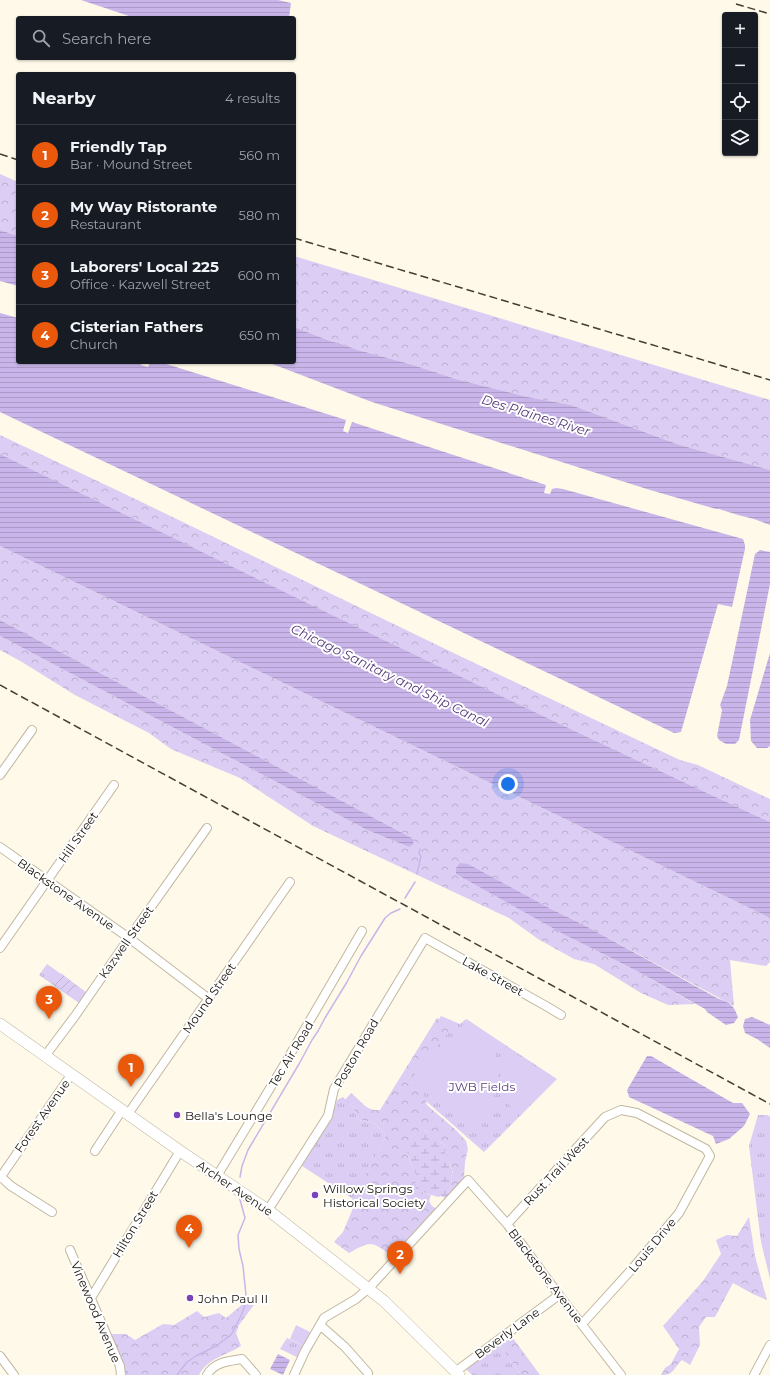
<!DOCTYPE html>
<meta charset="utf-8">
<style>
:root{--surface:#171b24;--page:#242831;--text:#f1f3f6;--muted:#9ea1a6;--line:#363941;--accent:#ea580c}
body{margin:0;font-family:Montserrat,sans-serif;background:var(--page);color:var(--text)}
.controls{position:absolute;right:12px;top:12px;display:grid;overflow:hidden;border-radius:4px;box-shadow:0 1px 3px #0004}
.controls button{width:36px;height:36px;display:grid;place-items:center;padding:0;border:0;border-bottom:1px solid var(--line);background:var(--surface);color:var(--text);font:20px sans-serif}
.you{position:absolute;left:508px;top:784px;width:14px;height:14px;margin:-10px;border:3px solid #fff;border-radius:50%;background:#1a73e8;box-shadow:0 0 0 6px #1a73e833}
.badge{display:grid;place-items:center;width:26px;height:26px;border-radius:50%;background:var(--accent);color:#fff;font-size:13px;font-weight:700}
.pin{position:absolute;translate:-50% -33px;filter:drop-shadow(0 1px 2px #0008)}
.pin::after{content:'';position:absolute;top:21px;width:14px;height:12px;background:inherit;clip-path:polygon(0 0,100% 0,50% 100%)}
.list{margin:0;padding:0;list-style:none}
h2{display:flex;justify-content:space-between;align-items:center;height:52px;margin:0;padding:0 16px;font-size:17px}
h2 small{font-size:13px;font-weight:400;color:var(--muted)}
.list li{display:grid;grid-template-columns:26px 1fr auto;gap:12px;align-items:center;box-sizing:border-box;height:60px;padding:0 16px;border-top:1px solid var(--line)}
.list b{display:block;font-size:15px;white-space:nowrap}
.list p{margin:0;font-size:13px;white-space:nowrap;color:var(--muted)}
.list em{font-size:13px;font-style:normal;color:var(--muted)}
.icon{flex:none;width:22px;height:22px;fill:none;stroke:currentColor;stroke-width:2;stroke-linecap:round;stroke-linejoin:round}
.map{position:relative;flex:none;width:770px;height:1375px;overflow:hidden}
.search{position:absolute;background:var(--surface);box-shadow:0 1px 3px #0004;left:16px;top:16px;width:280px;height:44px;display:flex;align-items:center;gap:10px;box-sizing:border-box;padding:0 14px;border-radius:4px;color:var(--muted);font-size:15px}
.panel{position:absolute;background:var(--surface);box-shadow:0 1px 3px #0004;left:16px;top:72px;width:280px;height:292px;border-radius:4px}
.map>svg:first-child{display:block}
.grass{fill:url(#grass-tufts)}
.forest{fill:url(#forest-crowns)}
.wetland{fill:url(#wetland-marsh)}
.garden{fill:url(#garden-furrows)}
.pitch{fill:#dbcdf4}
.water{fill:url(#water-rules)}
.lines{fill:none;stroke-linecap:round;stroke-linejoin:round}
.stream{stroke:#c9b5ea;stroke-width:1.5}
.minor-casing{stroke:#c1b79f;stroke-width:10}
.major-casing{stroke:#c1b79f;stroke-width:12}
.minor{stroke:#fff;stroke-width:8}
.major{stroke:#fff;stroke-width:11}
.rail{stroke:#423e34;stroke-width:1.5;stroke-dasharray:8 4;stroke-linecap:butt}
.poi-dot{fill:#7b43ba;stroke:#fff;stroke-width:1.5}
.labels{text-anchor:middle;dominant-baseline:central;stroke-width:4;stroke-linejoin:round;paint-order:stroke}
.street-label{font-size:12px;fill:#18140b;stroke:#fff}
.park-label{font-size:12px;fill:#5a3e7e;stroke:#fff}
.poi-label{font-size:12px;fill:#18140b;stroke:#fff;text-anchor:start}
.water-label{font-size:13px;font-style:italic;fill:#543978;stroke:#fff}
</style>
<div class="map">
<svg width="770" height="1375" viewBox="0 0 770 1375">
<defs>
<pattern id="grass-tufts" width="24" height="20" patternUnits="userSpaceOnUse"><rect width="24" height="20" fill="#dbcdf4"/><path d="M3 7l-1-3M5 7V3M7 7l1-3M15 17l-1-3M17 17v-4M19 17l1-3" fill="none" stroke="#bbafd0"/></pattern>
<pattern id="forest-crowns" width="20" height="18" patternUnits="userSpaceOnUse"><rect width="20" height="18" fill="#dbcdf4"/><path d="M2 6a3 3 0 1 1 6 0M12 15a3 3 0 1 1 6 0" fill="none" stroke="#bbafd0"/></pattern>
<pattern id="wetland-marsh" width="20" height="14" patternUnits="userSpaceOnUse"><rect width="20" height="14" fill="#dbcdf4"/><path d="M1 5h8M5 5V1M11 12h8M15 12V8" fill="none" stroke="#bbafd0"/></pattern>
<pattern id="garden-furrows" width="10" height="10" patternUnits="userSpaceOnUse"><rect width="10" height="10" fill="#dbcdf4"/><path d="M-1 1l2-2M0 10L10 0M9 11l2-2" fill="none" stroke="#bbafd0"/></pattern>
<pattern id="water-rules" width="6" height="5" patternUnits="userSpaceOnUse"><rect width="6" height="5" fill="#c9b5ea"/><path d="M0 2.5h6" fill="none" stroke="#ac9bc7"/></pattern>
</defs>
<rect width="100%" height="100%" fill="#fff9e9"/>
<!-- grass -->
<path class="grass" d="M47,964L86,992L79,1003L39,975Z
M441,1016L460,1024L466,1019L557,1079L484,1152L403,1081Z
M343,1097L353,1107L358,1120L373,1122L384,1133L385,1138L353,1199L302,1166L335,1107L337,1100Z
M758,1115H768L770,1117V1279L761,1242L749,1146Z
M287,1338L304,1346L299,1358L280,1349Z
M498,1343L521,1375H472L467,1370L469,1365Z"/>
<!-- forest -->
<path class="forest" d="M0,174L18,182V236L0,230Z
M294,256L770,400V470L680,445L571,405L528,397L456,379L410,364L358,350L339,343L333,342L294,327Z
M0,435L127,495L464,658L680,760L698,765L770,799V822C511,703 256,579 0,454Z
M0,546L770,918V962L766,966L730,960L734,1006L586,926L549,908L569,937L635,970L695,1004L668,1005L641,993L594,964L574,959L538,939L509,918L313,826L240,778L171,749L149,733L75,695L22,662L0,650V636L367,830L409,847L413,845L414,840L412,838L0,620Z
M437,1018L444,1021L451,1029L414,1075L416,1086L424,1095L427,1105L456,1130L466,1141L468,1149L465,1162L464,1177L449,1195L452,1179L451,1177L453,1172L445,1154L446,1149L444,1145L432,1135L431,1133L424,1130L406,1151L416,1176V1190L431,1195L429,1201L432,1206L437,1209L392,1256C371,1241 372,1240 349,1253L334,1242L343,1232L354,1206L350,1203L385,1138L384,1133L373,1122L358,1120L353,1107L345,1100L351,1093C362,1101 365,1111 380,1110Z
M749,1217L755,1256L767,1300L753,1294L733,1283L715,1317H706L699,1327L700,1345L690,1365L682,1360C673,1368 675,1375 661,1375L665,1368L671,1364L679,1349L663,1326L703,1281L721,1254L716,1240L727,1235L737,1236Z
M256,1293V1302L239,1325L236,1333L241,1346C225,1356 208,1358 199,1375H125L109,1334H126L135,1340L163,1324L174,1325L197,1311L204,1317L219,1313L226,1318Z
M510,1334L540,1375H521L498,1343Z"/>
<!-- wetland -->
<path class="wetland" d="M423,1130L432,1133V1135L437,1137L440,1142L444,1145L446,1149L445,1154L449,1157L450,1161C449,1166 450,1167 453,1170L451,1177L452,1179L449,1195L445,1198L441,1196L438,1197L416,1190L415,1179L416,1176L405,1148L409,1139L414,1134H419Z"/>
<!-- garden -->
<path class="garden" d="M61,973L76,985L69,994L54,983Z"/>
<!-- pitch -->
<path class="pitch" d="M468,1020L488,1034L495,1053L498,1069V1084L489,1112L480,1125L419,1081L418,1071Z
M508,1051L513,1052L550,1076V1081L520,1116L499,1094L502,1061Z
M296,1325L310,1332L304,1346L290,1339Z"/>
<!-- water -->
<path class="water" d="M81,0H278L291,3L289,18H135Z
M0,230L18,236V286L0,281Z
M0,313L18,318V362H142L141,365L148,367L150,362H160L346,420L343,431L348,433L352,422L546,485L544,493L550,494L552,489L556,488L563,489L743,539L745,545V549L732,607L718,604L681,732L674,733L0,412Z
M294,327L333,342L339,343L358,350L410,364L456,379L528,397L571,405L680,445L770,470V525L754,519L738,515L719,509H716L650,490L372,402L267,362H294Z
M0,454C256,578 511,703 770,822V918L0,546Z
M760,550L770,552V584L739,740L735,744H726L719,740L717,736L722,710L720,705L727,686L755,554Z
M0,620L412,838L414,840L413,845L409,847L367,830L0,636Z
M770,653V746L767,748H757L751,741L750,720Z
M460,863L468,864L549,908L586,926L717,998C730,1003 733,1004 738,1017L734,1023L726,1025L707,1012L705,1009L635,970L569,937L456,874V868Z
M752,1017L770,1025V1048L757,1039L745,1033L743,1026L745,1019Z
M647,1056H651L733,1103H742L750,1114L744,1126L729,1139L716,1144L713,1136L629,1097L627,1090Z
M278,1354L290,1360L283,1375L270,1369Z"/>
<g class="lines">
<!-- stream -->
<path class="stream" d="M417,874L421,856L419,854L420,849
M405,898L415,882
M240,1177L242,1166L248,1150L299,1064L312,1040L318,1031L325,1018L347,982L361,956L385,918L391,913L400,909
M177,1375L187,1362L196,1356L216,1346L231,1335L241,1316L245,1305L246,1295L243,1266L239,1249L238,1235L245,1218L239,1196"/>
<defs>
<path id="minor" d="M0,775L32,730
M0,847L129,938L209,999
M0,948L114,785
M45,1056L75,1016L129,938L207,828
M128,1114L290,882
M95,1151L122,1110
M0,1176L11,1186L52,1212
M217,1176L281,1070L362,931
M0,1178L71,1075
M268,1210L328,1116L334,1089L425,938L546,1006L561,1015
M507,1224L605,1117L621,1110L637,1113L706,1149L710,1156L679,1213L632,1269L582,1324
M70,1250L120,1366L121,1375
M91,1298L180,1151
M320,1325L324,1318L356,1299L369,1288L468,1180L507,1224L559,1295L621,1375
M0,1356L14,1375
M455,1372L559,1295
M207,1375C214,1362 229,1361 242,1359L256,1375
M294,1375L305,1351L320,1325L345,1347L368,1373V1375
M754,1375L770,1345"/>
<path id="major" d="M0,1024L180,1151L268,1210L384,1301L459,1375"/>
</defs>
<!-- minor casing -->
<use href="#minor" class="minor-casing"/>
<!-- major casing -->
<use href="#major" class="major-casing"/>
<!-- minor -->
<use href="#minor" class="minor"/>
<!-- major -->
<use href="#major" class="major"/>
<!-- rail -->
<path class="rail" d="M736,4L770,14
M0,154L18,160
M294,238L770,380
M0,685L770,1104"/>
</g>
<!-- markers -->
<g class="poi-dot">
<circle cx="177" cy="1115" r="4"/>
<circle cx="315" cy="1195" r="4"/>
<circle cx="190" cy="1298" r="4"/>
</g>
<g class="labels">
<!-- street labels -->
<g class="street-label">
<text transform="translate(78 837) rotate(-55)">Hill Street</text>
<text transform="translate(66 894) rotate(35)">Blackstone Avenue</text>
<text transform="translate(126 942) rotate(-55)">Kazwell Street</text>
<text transform="translate(493 976) rotate(29)">Lake Street</text>
<text transform="translate(209 998) rotate(-55)">Mound Street</text>
<text transform="translate(356 1053) rotate(-60)">Poston Road</text>
<text transform="translate(291 1054) rotate(-59)">Tec Air Road</text>
<text transform="translate(42 1116) rotate(-55)">Forest Avenue</text>
<text transform="translate(556 1171) rotate(-47)">Rust Trail West</text>
<text transform="translate(235 1188) rotate(34)">Archer Avenue</text>
<text transform="translate(135 1224) rotate(-59)">Hilton Street</text>
<text transform="translate(652 1245) rotate(-50)">Louis Drive</text>
<text transform="translate(546 1276) rotate(53)">Blackstone Avenue</text>
<text transform="translate(96 1312) rotate(67)">Vinewood Avenue</text>
<text transform="translate(507 1333) rotate(-36)">Beverly Lane</text>
</g>
<!-- park labels -->
<g class="park-label">
<text x="482" y="1086">JWB Fields</text>
</g>
<!-- poi labels -->
<g class="poi-label">
<text x="185" y="1115">Bella's Lounge</text>
<text x="323" y="1188">Willow Springs<tspan x="323" dy="14">Historical Society</tspan></text>
<text x="198" y="1298">John Paul II</text>
</g>
<!-- water labels -->
<g class="water-label">
<text transform="translate(536 415) rotate(17)">Des Plaines River</text>
<text transform="translate(390 675) rotate(26)">Chicago Sanitary and Ship Canal</text>
</g>
</g>
</svg>
<div class="controls">
<button>+</button>
<button>−</button>
<button><svg class="icon" aria-label="locate" viewBox="0 0 24 24"><circle cx="12" cy="12" r="6"/><path d="M12 2v4M12 18v4M2 12h4M18 12h4"/></svg></button>
<button><svg class="icon" aria-label="layers" viewBox="0 0 24 24"><path d="M12 4l9 5-9 5-9-5zM3 14l9 5 9-5"/></svg></button>
</div>
<div class="you"></div>
<div class="pin badge" style="left:131px;top:1087px">1</div>
<div class="pin badge" style="left:400px;top:1274px">2</div>
<div class="pin badge" style="left:49px;top:1019px">3</div>
<div class="pin badge" style="left:189px;top:1248px">4</div>
<div class="search"><svg class="icon" aria-label="search" viewBox="0 0 24 24"><circle cx="10" cy="10" r="6"/><path d="M15 15l6 6"/></svg>Search here</div>
<section class="panel">
<h2>Nearby<small>4 results</small></h2>
<ul class="list">
<li><span class="badge">1</span><div><b>Friendly Tap</b><p>Bar · Mound Street</p></div><em>560 m</em></li>
<li><span class="badge">2</span><div><b>My Way Ristorante</b><p>Restaurant</p></div><em>580 m</em></li>
<li><span class="badge">3</span><div><b>Laborers' Local 225</b><p>Office · Kazwell Street</p></div><em>600 m</em></li>
<li><span class="badge">4</span><div><b>Cisterian Fathers</b><p>Church</p></div><em>650 m</em></li>
</ul>
</section>
</div>
